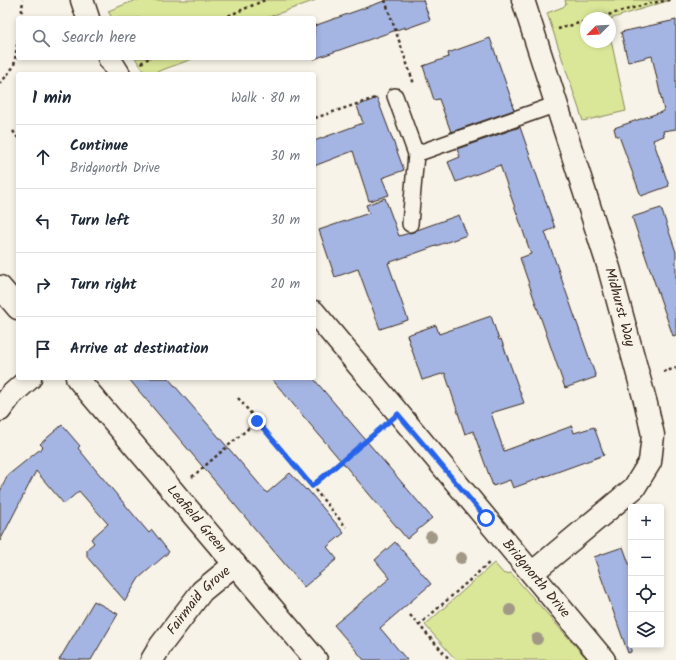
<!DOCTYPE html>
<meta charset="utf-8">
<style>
:root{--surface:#fff;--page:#f2f2f3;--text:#1f2937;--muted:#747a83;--line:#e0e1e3}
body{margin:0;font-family:Kalam,sans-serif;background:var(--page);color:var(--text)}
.controls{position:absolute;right:12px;bottom:12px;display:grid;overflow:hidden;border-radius:4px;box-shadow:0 2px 6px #0003}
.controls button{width:36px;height:36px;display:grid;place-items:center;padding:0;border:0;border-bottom:1px solid var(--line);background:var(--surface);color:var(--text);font:20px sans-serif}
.compass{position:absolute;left:580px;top:12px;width:36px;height:36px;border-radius:50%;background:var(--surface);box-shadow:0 2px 6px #0003;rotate:246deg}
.stop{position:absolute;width:12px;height:12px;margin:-9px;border:3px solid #2563eb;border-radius:50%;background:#fff}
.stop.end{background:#2563eb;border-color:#fff;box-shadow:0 1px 4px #0008}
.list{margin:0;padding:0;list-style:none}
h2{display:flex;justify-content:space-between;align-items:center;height:52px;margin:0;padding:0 16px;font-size:17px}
h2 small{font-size:13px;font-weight:400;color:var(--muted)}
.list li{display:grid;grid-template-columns:26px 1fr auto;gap:12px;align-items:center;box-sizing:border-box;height:64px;padding:0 16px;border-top:1px solid var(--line)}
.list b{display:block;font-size:15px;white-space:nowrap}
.list p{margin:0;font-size:13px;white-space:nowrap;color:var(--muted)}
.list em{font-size:13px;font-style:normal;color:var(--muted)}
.icon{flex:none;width:22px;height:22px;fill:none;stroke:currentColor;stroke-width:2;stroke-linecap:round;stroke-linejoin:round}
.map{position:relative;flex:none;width:676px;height:660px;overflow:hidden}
.search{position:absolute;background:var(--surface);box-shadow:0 2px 6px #0003;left:16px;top:16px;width:300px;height:44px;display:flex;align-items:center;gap:10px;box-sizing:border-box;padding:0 14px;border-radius:4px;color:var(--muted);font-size:15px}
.panel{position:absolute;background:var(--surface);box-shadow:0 2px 6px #0003;left:16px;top:72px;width:300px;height:308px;border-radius:4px}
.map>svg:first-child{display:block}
.green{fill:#dae698;stroke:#8a885b}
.building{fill:#a4b5e4;stroke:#3b2a1e}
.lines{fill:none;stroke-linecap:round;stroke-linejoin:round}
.service-casing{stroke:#3b2a1e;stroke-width:18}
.minor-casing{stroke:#3b2a1e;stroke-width:25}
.path{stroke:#3b2a1e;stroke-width:2.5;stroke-dasharray:3 3;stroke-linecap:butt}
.service{stroke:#f7f3e8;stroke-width:15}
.minor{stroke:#f7f3e8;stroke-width:22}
.tree{fill:#a19986}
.route{stroke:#2563eb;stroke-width:5}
.labels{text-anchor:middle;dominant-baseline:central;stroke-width:4;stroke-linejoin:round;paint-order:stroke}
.street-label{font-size:14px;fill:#3b2a1e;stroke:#f7f3e8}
</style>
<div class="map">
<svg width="676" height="660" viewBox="0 0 676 660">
<rect width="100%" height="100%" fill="#f7f3e8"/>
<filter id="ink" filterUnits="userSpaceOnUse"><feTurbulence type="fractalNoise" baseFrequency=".025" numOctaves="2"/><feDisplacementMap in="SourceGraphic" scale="8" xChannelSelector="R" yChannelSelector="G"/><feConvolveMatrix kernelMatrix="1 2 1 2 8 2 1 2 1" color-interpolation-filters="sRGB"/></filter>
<g filter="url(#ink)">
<!-- green -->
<path class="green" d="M136,0H316L266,18H112L108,11Z
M565,0H670L610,19L586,18V42H610V35L626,111L583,121L547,13L563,7L566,4Z
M135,58H195L151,74H146Z
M494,563L504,574L511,573L588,660H456L425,625Z"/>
<!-- building -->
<path class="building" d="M387,0H423L430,20L405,29V27L314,59V26Z
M676,20V129L663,131L664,136L653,140L669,186L641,196L619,136H616L614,128L664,111L652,56L628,62L621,32Z
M490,38L513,104L512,105L514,110L451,132L439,99L434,100L423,66L449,57L448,53Z
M377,98L404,170L382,178L389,195L369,201L353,151L314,166V141L363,123L357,106Z
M520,127L555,228L545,232L596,377L565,388L520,258L531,254L500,165L456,182L448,162L460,157L457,149Z
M385,198L399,236L413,232L417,230L459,215L467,235L388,263L408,320L380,329L358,269L335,277L319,230L369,213L366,205Z
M661,208L676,252V335L673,336L632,217Z
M491,316L499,340L501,339L524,403L491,413L504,451L572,426L574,433L594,427L604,455L513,488L510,480L493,486L473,431L465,434L445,373L422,380L407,335L436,325L439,334Z
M128,378H168L267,493L290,473L306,490L307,489L344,533L327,547L337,559L304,587Z
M271,378H313L432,518L407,539Z
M62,425L80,446L78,448L95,469L149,533L152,530L169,552L139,578L125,601L87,557V549L94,543L91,539L108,524L79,491L64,504L36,471L0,541V492L7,476L43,447L40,444Z
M395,542L431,584L380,628L407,660H364L334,625L390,578L375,560Z
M623,547L631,569V652L628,653L594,557Z
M94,601L118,614L91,660H59Z"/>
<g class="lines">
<defs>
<path id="service" d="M395,96L416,154L410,224
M416,154L557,104"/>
<g id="minor">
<path d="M82,0L88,18"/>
<path id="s1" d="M523,0L609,268L646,404L653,435L650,462L634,488L532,573"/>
<path d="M109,58L119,74"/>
<path d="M0,287L18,308"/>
<path id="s2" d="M314,312L604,660"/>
<path id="s3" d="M77,378L316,660"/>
<path d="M0,410L11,395L30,378"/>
<path id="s4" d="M152,660L161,645L202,591L235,564"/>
</g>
</defs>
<!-- service casing -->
<use href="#service" class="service-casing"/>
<!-- minor casing -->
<use href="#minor" class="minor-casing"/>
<!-- path -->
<path class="path" d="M385,0L414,84
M21,18L23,0
M223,18L265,0
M597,18L647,4L669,0
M558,29L586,21
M141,63L149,58
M0,84L14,66L18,39
M315,118L375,98
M13,131L18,138
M663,372L676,368
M238,398L346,527
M192,477L257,421
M312,486L381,429
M410,615L450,660
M419,625L490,562"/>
<!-- service -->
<use href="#service" class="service"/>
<!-- minor -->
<use href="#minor" class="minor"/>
</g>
<!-- trees -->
<g class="tree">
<circle cx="431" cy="537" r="6"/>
<circle cx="461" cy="558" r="6"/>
<circle cx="510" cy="610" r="6"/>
<circle cx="537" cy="639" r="6"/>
</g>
</g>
<g class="lines" filter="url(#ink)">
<!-- route -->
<path class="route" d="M257,421L312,486L398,414L486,518"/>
</g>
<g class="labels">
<!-- street labels -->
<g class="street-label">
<text stroke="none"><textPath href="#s1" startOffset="322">Midhurst Way</textPath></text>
<text stroke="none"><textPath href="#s3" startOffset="185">Leafield Green</textPath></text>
<text stroke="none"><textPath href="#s2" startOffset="347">Bridgnorth Drive</textPath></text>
<text stroke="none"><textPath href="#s4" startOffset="76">Fairmaid Grove</textPath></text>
</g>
</g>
</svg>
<div class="controls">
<button>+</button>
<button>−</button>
<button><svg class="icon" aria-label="locate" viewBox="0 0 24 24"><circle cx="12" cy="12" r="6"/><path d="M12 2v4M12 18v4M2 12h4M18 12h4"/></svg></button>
<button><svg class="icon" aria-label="layers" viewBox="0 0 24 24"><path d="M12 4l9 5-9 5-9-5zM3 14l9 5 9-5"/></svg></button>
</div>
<svg class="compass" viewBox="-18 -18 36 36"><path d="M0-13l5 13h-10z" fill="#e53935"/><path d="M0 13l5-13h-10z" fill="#747a83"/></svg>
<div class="stop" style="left:486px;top:518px"></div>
<div class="stop end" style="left:257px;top:421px"></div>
<div class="search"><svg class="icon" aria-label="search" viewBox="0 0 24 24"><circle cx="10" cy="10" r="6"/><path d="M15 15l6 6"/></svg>Search here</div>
<section class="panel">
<h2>1 min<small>Walk · 80 m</small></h2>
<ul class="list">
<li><svg class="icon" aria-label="ahead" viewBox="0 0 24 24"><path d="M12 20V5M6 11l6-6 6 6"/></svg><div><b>Continue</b><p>Bridgnorth Drive</p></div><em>30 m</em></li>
<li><svg class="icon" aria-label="left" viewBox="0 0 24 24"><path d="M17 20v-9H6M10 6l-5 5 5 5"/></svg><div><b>Turn left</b></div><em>30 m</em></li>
<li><svg class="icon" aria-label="right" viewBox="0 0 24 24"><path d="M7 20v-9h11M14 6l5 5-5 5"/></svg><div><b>Turn right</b></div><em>20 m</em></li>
<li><svg class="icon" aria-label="arrive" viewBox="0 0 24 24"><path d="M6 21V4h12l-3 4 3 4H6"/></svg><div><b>Arrive at destination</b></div></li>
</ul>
</section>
</div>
